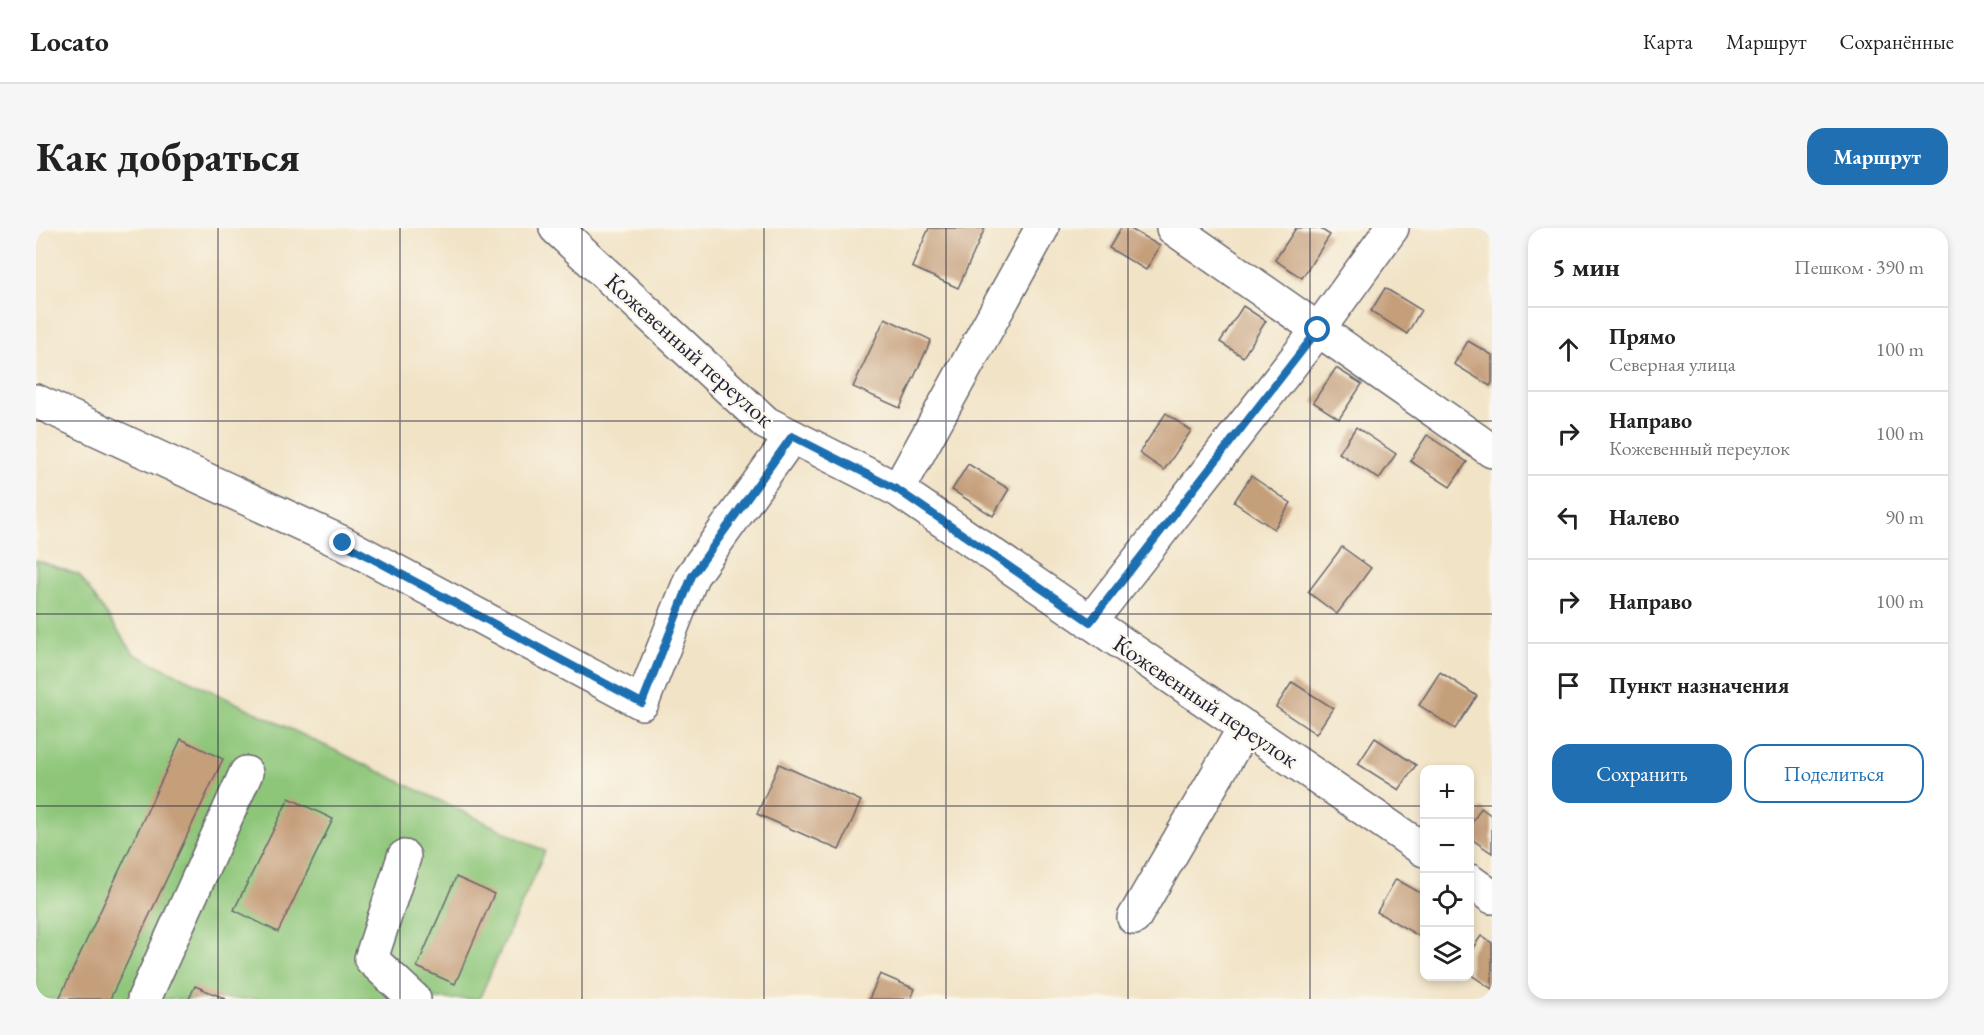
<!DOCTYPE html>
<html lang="ru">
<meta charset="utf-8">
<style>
:root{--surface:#fff;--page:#f6f6f6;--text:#222;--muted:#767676;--line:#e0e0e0;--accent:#1f6fb2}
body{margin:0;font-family:"EB Garamond",serif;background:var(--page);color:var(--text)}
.controls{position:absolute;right:18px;bottom:18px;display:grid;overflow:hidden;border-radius:12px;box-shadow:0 3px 9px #0003}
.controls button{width:54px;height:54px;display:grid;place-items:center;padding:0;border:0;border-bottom:2px solid var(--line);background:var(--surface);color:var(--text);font:30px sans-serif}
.stop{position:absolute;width:18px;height:18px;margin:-14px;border:4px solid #1f6fb2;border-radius:50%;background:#fff}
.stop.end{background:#1f6fb2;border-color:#fff;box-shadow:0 2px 6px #0008}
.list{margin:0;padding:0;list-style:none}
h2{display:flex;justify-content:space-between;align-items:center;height:78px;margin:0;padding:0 24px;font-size:26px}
h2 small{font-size:20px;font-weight:400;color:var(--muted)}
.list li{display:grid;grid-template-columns:39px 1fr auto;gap:18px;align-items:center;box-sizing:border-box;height:84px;padding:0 24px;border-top:2px solid var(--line)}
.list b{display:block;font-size:22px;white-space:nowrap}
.list p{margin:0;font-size:20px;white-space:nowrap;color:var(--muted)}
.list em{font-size:20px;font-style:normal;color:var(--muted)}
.actions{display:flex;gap:12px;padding:18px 24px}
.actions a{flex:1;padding:14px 0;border:2px solid var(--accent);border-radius:18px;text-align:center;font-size:21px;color:var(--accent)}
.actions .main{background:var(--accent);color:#fff}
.icon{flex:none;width:33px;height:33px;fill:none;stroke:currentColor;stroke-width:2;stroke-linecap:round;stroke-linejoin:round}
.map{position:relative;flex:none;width:1456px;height:771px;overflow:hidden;border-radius:18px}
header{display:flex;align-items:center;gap:36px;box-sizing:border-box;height:84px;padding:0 30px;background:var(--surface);border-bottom:2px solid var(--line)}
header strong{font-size:28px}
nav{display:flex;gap:33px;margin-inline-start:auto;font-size:21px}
.intro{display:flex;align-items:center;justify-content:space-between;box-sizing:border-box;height:144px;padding:0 36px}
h1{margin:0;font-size:42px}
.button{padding:15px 27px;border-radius:18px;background:var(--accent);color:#fff;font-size:21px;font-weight:700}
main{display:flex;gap:36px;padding:0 36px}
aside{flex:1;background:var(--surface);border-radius:18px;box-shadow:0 3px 9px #0003}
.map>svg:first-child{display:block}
.green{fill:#8dc679;stroke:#58745a;stroke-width:1.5}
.building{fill:#c59e7a}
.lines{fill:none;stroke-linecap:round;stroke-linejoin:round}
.minor-casing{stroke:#6a666c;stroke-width:36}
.minor{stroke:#fff;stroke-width:33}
.route{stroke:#1f6fb2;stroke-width:8}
.grid{fill:none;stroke:#22223b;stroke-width:1.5;stroke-opacity:0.55}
.labels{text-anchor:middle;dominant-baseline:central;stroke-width:5;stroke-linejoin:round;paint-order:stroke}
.street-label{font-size:24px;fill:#22223b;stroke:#fbf7ec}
</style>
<header>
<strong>Locato</strong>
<nav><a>Карта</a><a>Маршрут</a><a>Сохранённые</a></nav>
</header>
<div class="intro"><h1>Как добраться</h1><a class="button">Маршрут</a></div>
<main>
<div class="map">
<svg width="1456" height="771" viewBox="0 0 1456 771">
<rect width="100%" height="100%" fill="#fbf7ec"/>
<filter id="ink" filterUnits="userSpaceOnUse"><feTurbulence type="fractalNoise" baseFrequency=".0167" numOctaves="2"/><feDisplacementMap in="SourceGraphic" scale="12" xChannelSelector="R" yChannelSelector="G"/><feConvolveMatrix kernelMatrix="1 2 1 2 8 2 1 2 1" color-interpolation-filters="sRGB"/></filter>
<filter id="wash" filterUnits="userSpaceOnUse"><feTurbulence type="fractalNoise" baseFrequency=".008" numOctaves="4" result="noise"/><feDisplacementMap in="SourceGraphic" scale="24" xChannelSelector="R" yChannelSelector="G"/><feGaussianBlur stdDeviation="1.35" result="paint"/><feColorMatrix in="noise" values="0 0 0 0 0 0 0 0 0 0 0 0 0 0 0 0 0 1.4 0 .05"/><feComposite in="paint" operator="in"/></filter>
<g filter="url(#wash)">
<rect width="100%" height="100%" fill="#f1e3c6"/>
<!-- green -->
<path class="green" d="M0,332L43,347L98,426L509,623L443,771H0Z"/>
<g id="blocks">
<!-- building -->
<path class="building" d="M893,0H949L922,60L876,39Z
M1085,0H1093L1124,18L1110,42L1073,20Z
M1260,0H1283L1294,7L1266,50L1239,32Z
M1349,60L1385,82L1371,106L1335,83Z
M1207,78L1230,93L1207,129L1184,114Z
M849,90L895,112L864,180L817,159Z
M1432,113L1456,127V155L1454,158L1418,136Z
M1300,140L1326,156L1303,191L1277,174Z
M1130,185L1155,203L1128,242L1103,225Z
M1320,199L1360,226L1343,251L1303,225Z
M1391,207L1431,234L1414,259L1374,233Z
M932,236L973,261L957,288L916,262Z
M1215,248L1255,275L1238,301L1198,274Z
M1306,319L1335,340L1301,386L1272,364Z
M1404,444L1441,468L1419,501L1383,477Z
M1256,454L1297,480L1280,506L1240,479Z
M1339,510L1380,537L1363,562L1322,536Z
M145,511L187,531L74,771H23Z
M743,536L825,573L803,622L721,586Z
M253,570L297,591L242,704L198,682Z
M1445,580L1456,588V625L1434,610V598Z
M420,649L458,666L419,756L381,739Z
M1360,651L1388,667V711L1341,684Z
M1445,708L1456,715V761L1434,746V724Z
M844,746L879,761L875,771H833Z
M159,758L190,771H153Z"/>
</g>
</g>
<g filter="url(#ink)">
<use href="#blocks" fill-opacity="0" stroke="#6a666c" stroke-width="1.5"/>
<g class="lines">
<defs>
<path id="minor" d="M520,0L730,195L862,262L1388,622
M1137,0L1456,223
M0,173L307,315L606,475L656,348L756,208
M862,262L1006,0
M1054,394L1282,102L1356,0
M368,629L335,731L378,771
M1434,653L1456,669
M1098,690L1209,499
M108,771L210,545"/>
</defs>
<!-- minor casing -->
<use href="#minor" class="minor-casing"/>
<!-- minor -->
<use href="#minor" class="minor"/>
</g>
</g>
<g class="lines" filter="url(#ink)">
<!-- route -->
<path class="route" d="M307,315L606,475L656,348L756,208L862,262L1054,394L1282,102"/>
</g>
<!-- grid -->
<path class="grid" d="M182,0V771M364,0V771M546,0V771M728,0V771M910,0V771M1092,0V771M1274,0V771M0,193H1456M0,386H1456M0,578H1388M1434,578H1456"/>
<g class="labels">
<!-- street labels -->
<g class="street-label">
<text transform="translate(654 122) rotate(42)">Кожевенный переулок</text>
<text transform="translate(1170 473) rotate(34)">Кожевенный переулок</text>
</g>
</g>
</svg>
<div class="controls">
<button>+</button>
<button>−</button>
<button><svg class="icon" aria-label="locate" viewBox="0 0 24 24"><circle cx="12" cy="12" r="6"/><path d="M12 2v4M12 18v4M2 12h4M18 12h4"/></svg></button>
<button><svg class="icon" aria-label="layers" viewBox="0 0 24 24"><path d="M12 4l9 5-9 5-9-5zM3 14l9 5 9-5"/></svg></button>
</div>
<div class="stop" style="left:1282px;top:102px"></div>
<div class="stop end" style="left:307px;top:315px"></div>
</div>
<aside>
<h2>5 мин<small>Пешком · 390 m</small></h2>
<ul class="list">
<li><svg class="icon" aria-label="ahead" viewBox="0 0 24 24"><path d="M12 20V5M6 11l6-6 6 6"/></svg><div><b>Прямо</b><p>Северная улица</p></div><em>100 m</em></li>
<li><svg class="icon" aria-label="right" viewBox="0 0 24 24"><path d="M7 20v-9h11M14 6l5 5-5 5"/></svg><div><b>Направо</b><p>Кожевенный переулок</p></div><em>100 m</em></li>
<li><svg class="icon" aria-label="left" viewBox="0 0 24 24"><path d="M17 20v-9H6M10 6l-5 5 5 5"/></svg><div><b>Налево</b></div><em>90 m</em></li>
<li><svg class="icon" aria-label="right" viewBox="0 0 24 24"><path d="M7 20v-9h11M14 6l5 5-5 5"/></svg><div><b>Направо</b></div><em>100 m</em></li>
<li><svg class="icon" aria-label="arrive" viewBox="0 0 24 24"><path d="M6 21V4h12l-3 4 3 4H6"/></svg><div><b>Пункт назначения</b></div></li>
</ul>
<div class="actions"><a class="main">Сохранить</a><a>Поделиться</a></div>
</aside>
</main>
